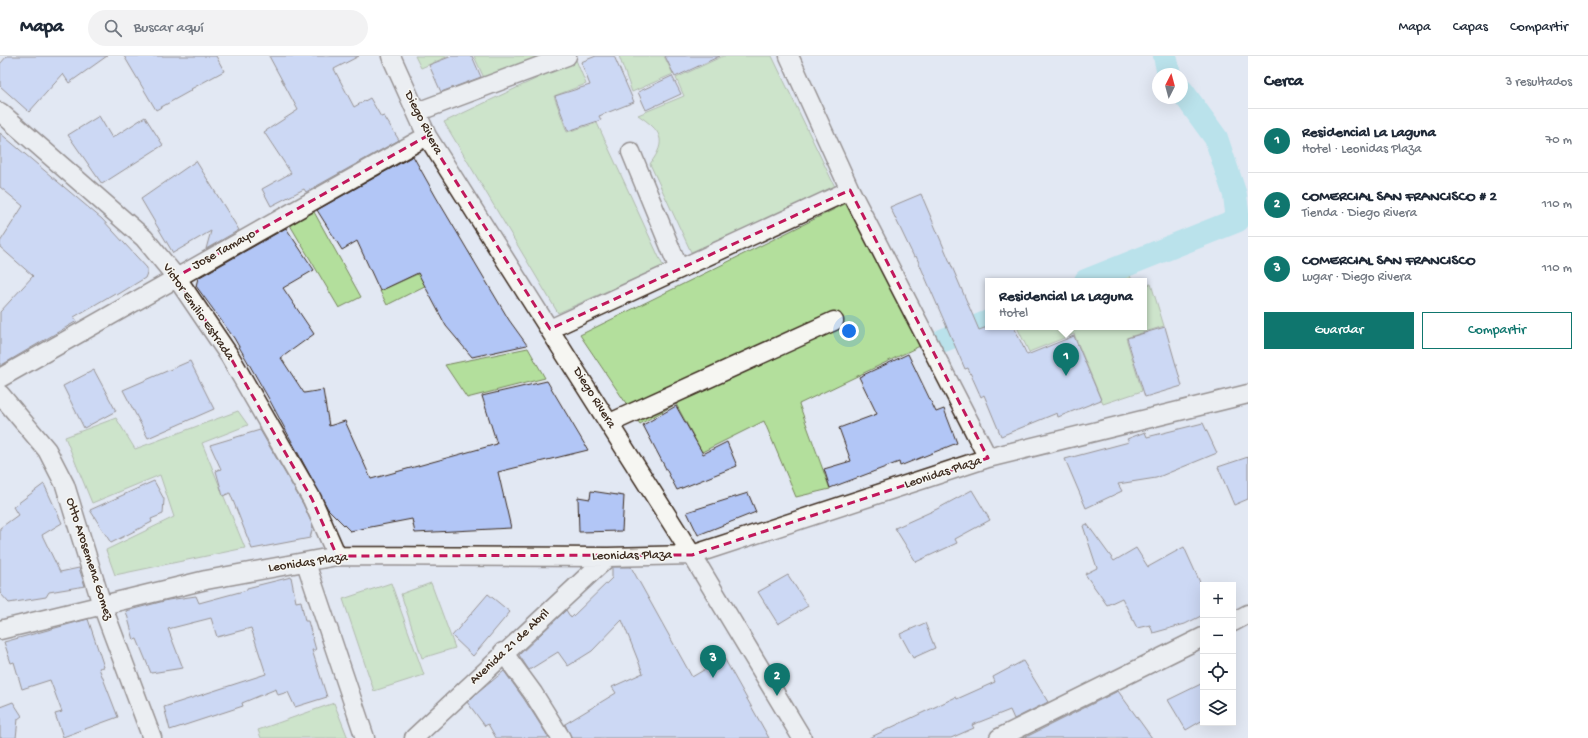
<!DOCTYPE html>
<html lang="es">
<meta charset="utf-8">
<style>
:root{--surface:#fff;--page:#f2f2f3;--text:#1f2937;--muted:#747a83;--line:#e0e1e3;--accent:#0f766e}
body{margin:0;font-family:"Gochi Hand",sans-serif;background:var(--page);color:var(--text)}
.controls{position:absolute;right:12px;bottom:12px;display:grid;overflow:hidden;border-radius:0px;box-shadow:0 4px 16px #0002}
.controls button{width:36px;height:36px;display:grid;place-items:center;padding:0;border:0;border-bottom:1px solid var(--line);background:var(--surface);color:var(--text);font:20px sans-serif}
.compass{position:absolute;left:1152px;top:12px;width:36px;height:36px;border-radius:50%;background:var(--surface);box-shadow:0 4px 16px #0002;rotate:6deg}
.you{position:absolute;left:849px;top:275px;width:14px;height:14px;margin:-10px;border:3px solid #fff;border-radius:50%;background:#1a73e8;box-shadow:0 0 0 6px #1a73e833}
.badge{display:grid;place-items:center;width:26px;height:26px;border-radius:50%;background:var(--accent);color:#fff;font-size:13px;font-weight:700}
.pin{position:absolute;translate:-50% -33px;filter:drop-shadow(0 1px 2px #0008)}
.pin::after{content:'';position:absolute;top:21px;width:14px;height:12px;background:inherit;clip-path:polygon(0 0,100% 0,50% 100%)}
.popup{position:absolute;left:985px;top:222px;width:162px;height:52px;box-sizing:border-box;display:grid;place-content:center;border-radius:0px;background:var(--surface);filter:drop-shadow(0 1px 3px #0005);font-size:13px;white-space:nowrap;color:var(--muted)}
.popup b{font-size:15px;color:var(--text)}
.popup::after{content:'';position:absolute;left:50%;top:100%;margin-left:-8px;border:8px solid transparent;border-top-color:var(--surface)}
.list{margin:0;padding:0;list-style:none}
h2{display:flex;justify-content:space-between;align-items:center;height:52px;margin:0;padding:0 16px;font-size:17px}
h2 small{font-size:13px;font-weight:400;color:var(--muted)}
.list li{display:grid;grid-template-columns:26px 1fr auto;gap:12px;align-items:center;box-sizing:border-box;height:64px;padding:0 16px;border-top:1px solid var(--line)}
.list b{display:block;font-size:15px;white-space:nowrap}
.list p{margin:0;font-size:13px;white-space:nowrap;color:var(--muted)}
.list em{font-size:13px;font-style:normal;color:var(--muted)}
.actions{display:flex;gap:8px;padding:12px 16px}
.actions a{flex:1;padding:9px 0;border:1px solid var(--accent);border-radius:0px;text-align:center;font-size:14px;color:var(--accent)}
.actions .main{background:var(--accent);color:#fff}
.icon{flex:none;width:22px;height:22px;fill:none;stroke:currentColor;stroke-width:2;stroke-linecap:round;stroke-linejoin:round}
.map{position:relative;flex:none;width:1248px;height:682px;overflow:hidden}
header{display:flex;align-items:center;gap:24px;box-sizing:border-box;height:56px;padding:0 20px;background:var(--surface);border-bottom:1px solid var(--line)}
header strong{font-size:19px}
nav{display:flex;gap:22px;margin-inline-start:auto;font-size:14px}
.search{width:280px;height:36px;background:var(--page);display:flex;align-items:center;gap:10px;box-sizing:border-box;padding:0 14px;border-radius:22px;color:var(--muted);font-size:15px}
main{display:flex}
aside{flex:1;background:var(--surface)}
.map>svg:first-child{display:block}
.green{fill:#b3df9c;stroke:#77845d}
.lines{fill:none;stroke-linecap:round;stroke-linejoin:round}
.canal{stroke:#89dbe2;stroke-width:24}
.building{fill:#b2c6f6;stroke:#3b2a1e}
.minor-casing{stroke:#3b2a1e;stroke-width:21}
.minor{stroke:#f6f6f2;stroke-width:18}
.marked{fill:none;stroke:#c2185b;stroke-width:3;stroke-dasharray:8 5;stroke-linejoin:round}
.labels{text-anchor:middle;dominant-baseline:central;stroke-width:3;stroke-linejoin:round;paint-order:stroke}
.street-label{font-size:13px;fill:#3b2a1e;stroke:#f6f6f2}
</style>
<header>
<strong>Mapa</strong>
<div class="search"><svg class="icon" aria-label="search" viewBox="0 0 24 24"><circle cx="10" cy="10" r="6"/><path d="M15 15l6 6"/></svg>Buscar aquí</div>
<nav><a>Mapa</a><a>Capas</a><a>Compartir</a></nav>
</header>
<main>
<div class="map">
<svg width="1248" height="682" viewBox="0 0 1248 682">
<rect width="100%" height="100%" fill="#e2e8f3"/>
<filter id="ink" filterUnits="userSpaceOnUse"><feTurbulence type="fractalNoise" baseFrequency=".025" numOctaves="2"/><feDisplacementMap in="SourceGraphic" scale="8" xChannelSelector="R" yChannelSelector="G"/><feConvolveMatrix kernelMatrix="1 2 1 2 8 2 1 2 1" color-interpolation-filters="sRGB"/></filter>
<g filter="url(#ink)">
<!-- green -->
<path class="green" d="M415,0H449L421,12Z
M474,0H549L484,22Z
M619,0H664L673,18L632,36Z
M723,0H772L836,133L691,196L650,108C668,84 661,75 638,59L684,40L676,22Z
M576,4L586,28L554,40L567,76L597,67L663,210L558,257L444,66Z
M851,145L922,289L799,348L830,433L796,441L764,365L702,396L676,348L640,368L580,279Z
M314,156L361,241L339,252L290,169Z
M468,195L474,205L387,249L380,235Z
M1127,210L1132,225H1092Z
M1151,228L1164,270L1126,282L1142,335L1103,348L1074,278L1029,296L1017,271H1144V230Z
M528,292L545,322L467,342L445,309Z
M238,355L248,369L202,387L245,492L115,519L106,494L174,461L160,419L92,447L65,381L116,362L135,393Z
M391,527L424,619L374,635L343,543Z
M431,527L455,592L422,602L401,538Z
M334,647L348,682H261L258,674Z"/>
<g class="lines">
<!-- canal -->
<path class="canal" d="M1165,0L1169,18
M1086,225L1238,164L1235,139L1216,82L1182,35
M944,284L988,266"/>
</g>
<!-- building -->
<path class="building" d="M7,0H107L69,27L63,18L29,56L0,30V8Z
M124,0H216L224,15L191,33L192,34L156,54Z
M269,0H359L334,13L354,51L370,42L381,61L384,60L399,84L306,136L304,133L271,150L262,133L291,117L264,76L298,54Z
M452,0H472L481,21L441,36L429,9Z
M596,0H614L634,46L599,60L601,64L568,75L555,40L590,29L581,6Z
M665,0H720L675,21Z
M672,20L681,38L646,54L638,36Z
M99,60L112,82L145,61L163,89L102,128L68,79Z
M0,77L102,163L147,212V217L145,222L117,239L115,237L74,261L77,265L0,310V256L33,220L0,191V186L23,150L0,131Z
M413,100L436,141L509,264L527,289L472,301L446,270L418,217L380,235L357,185L342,194L317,154Z
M196,105L239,174L206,193L211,175L173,197L141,143Z
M921,138L979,274L987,271H1014L1027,299L1074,280L1101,344L1058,361L1057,357L1001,380L984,339L981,341L968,312L965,313L916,200L914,201L890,151Z
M286,172L314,214L283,232L314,278L281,302L304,337L323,334L329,370L345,365L371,423L497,388L482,340L547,325L588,394L498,416L511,472L415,477L412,463L350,475L328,453L269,343L234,282L196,230L198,222Z
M1165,271L1182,330L1145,341L1127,282Z
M908,298L936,356L944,353L957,387L900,410L899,406L830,432L824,413L851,405L839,372L877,358L859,321Z
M190,305L214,353L148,382L123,334Z
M94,314L116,355L84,372L63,330Z
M676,350L703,398L727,386L737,410L677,434L643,369Z
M1203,367L1217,397L1156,422L1118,428L1122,435L1086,452L1065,403L1129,386L1127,383L1145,376L1147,381Z
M260,374L303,448L313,470L310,482L252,493L230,437L223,440L216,415L221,413L210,389Z
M1248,401V443L1234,449L1218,411Z
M154,425L164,443L163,458L151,463L152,466L111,487L90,454Z
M44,428L62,467L42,479L60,516L79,512L85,530L49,536L46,541L9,547L0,537V472L18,459L13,451Z
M972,434L990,464L955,483L957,487L916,506L895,472L937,453Z
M591,435L624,440L622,475L579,476L578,441L590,443Z
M748,437L756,456L698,479L687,456Z
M1087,468L1114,505L1136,492L1148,511L1184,491L1203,533V559L1185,568L1153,577L1150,569L1137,572L1122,542L1107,549L1085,518L1097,512L1083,470Z
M612,511H631L692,621L724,602L769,682H571L565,668L616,637L612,631L643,617L622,564L592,595L568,610L558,596L529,614L519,599L566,554L571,562L612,522Z
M788,519L808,550L778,568L758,536Z
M291,521L296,546L301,545L305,565H308L316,594H312L327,641L295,651L288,636L278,639L276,633L242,647L243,650L170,674L164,651L266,618L251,572L217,581L211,562L168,573L183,612L151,617L137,583L134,584L126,555L168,544L196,540L199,547L247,534V532Z
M488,538L510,556L473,600L452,580Z
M88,563L104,611L99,612L118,661L63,681L55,658L62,656L50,624L22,633L14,606L11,607L4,586Z
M925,567L935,592L913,602L900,578Z
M1023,605L1048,646L1014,663L1010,654L972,669L974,672L951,682H869L956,641L957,643L995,626L993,621Z
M504,615L524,643L549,682H496L488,668L485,670L467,646Z
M1203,627V664L1186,674L1168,644Z
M1118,635L1152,682H1024Z
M13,646L22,660L18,663L16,682H0V651Z"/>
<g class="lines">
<defs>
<path id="minor" d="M391,0L427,80L692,499L802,682
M0,56L144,182L176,221L229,299L312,443L337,500
M417,56L567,0
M631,96L679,213
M850,134L988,402
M550,273L850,134L789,0
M0,322L427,80
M0,338L47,394L65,429L102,549L152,682
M610,367L834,265
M306,507L365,682
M1233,566L1248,558
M0,574L206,524L337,500L608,501L692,499L988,402L1248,338
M503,596L533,637L561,682
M414,682L608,501
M999,682L1203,581"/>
</defs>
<!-- minor casing -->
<use href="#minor" class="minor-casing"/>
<!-- minor -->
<use href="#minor" class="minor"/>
</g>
</g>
<!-- marked area -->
<path d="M0 0H1248V682H0ZM427,80L550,273L850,134L988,402L692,499L337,500L312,443L229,299L176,221Z" fill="#e2e8f3" fill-opacity=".55" fill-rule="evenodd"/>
<path class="marked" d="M427,80L550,273L850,134L988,402L692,499L337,500L312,443L229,299L176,221Z"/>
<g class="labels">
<!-- street labels -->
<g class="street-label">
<text transform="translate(423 67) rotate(63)">Diego Rivera</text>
<text transform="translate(224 194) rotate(-29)">Jose Tamayo</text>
<text transform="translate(198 256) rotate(55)">Victor Emilio Estrada</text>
<text transform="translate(594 342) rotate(58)">Diego Rivera</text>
<text transform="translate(943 417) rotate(-18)">Leonidas Plaza</text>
<text transform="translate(632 500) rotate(-1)">Leonidas Plaza</text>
<text transform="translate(89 503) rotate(72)">Otto Arosemena Gomez</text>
<text transform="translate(308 507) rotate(-8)">Leonidas Plaza</text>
<text transform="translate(510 591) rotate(-43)">Avenida 21 de Abril</text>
</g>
</g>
</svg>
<div class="controls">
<button>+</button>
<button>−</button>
<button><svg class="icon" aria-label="locate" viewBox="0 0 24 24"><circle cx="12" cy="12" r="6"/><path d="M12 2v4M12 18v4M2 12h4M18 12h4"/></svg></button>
<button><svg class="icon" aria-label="layers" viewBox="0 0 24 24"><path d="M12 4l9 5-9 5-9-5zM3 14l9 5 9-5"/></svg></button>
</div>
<svg class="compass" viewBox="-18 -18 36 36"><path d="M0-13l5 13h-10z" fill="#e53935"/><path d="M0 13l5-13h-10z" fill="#747a83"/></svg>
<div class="you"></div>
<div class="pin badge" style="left:1066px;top:320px">1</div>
<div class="popup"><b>Residencial La Laguna</b>Hotel</div>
<div class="pin badge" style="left:777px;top:640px">2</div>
<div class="pin badge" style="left:713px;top:622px">3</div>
</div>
<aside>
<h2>Cerca<small>3 resultados</small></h2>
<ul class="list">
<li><span class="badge">1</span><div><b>Residencial La Laguna</b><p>Hotel · Leonidas Plaza</p></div><em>70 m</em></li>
<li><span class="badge">2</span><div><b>COMERCIAL SAN FRANCISCO # 2</b><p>Tienda · Diego Rivera</p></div><em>110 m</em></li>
<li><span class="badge">3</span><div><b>COMERCIAL SAN FRANCISCO</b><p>Lugar · Diego Rivera</p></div><em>110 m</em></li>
</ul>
<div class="actions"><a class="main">Guardar</a><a>Compartir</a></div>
</aside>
</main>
